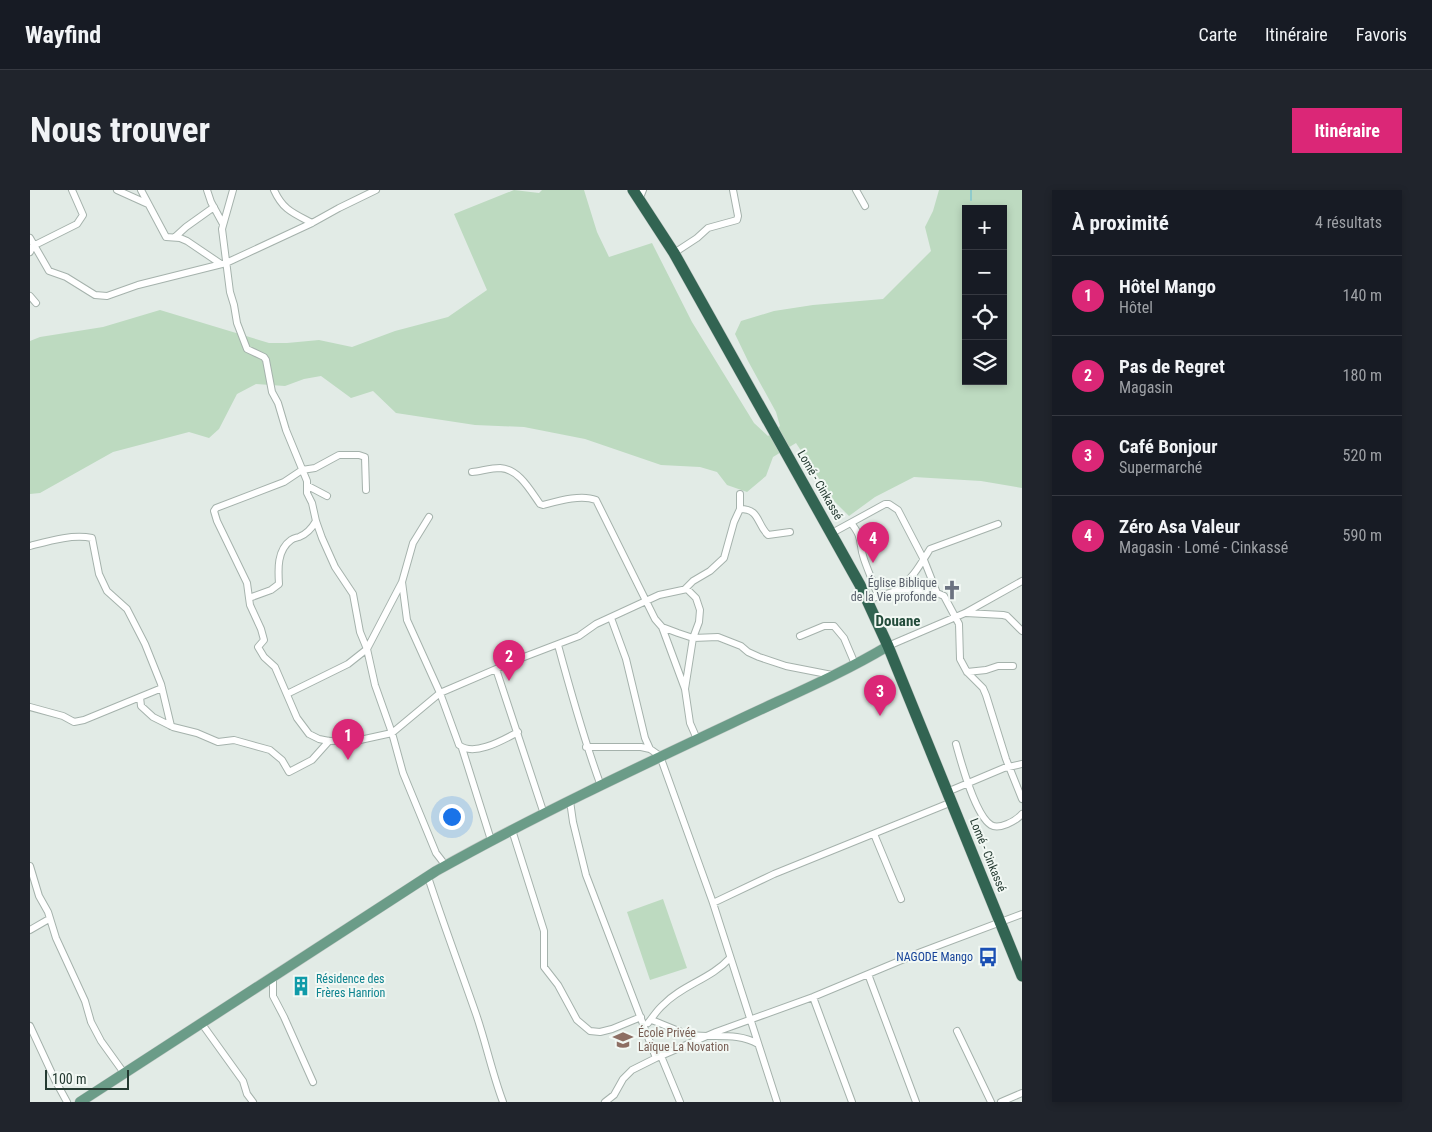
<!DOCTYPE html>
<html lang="fr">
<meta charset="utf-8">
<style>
:root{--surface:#171b24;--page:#20242c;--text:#f1f3f6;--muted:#9ea1a6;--line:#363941;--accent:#db2777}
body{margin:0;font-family:"Roboto Condensed",sans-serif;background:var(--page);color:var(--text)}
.controls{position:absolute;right:15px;top:15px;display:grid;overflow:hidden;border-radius:0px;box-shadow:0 2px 8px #0003}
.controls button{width:45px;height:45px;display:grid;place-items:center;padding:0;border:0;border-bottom:1px solid var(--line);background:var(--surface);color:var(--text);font:25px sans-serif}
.scale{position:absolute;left:15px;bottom:12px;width:84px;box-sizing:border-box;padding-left:5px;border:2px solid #243a31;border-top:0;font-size:14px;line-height:18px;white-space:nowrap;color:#243a31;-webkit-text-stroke:4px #f2f8f4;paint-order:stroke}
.you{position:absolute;left:421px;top:626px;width:18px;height:18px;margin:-12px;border:4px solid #fff;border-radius:50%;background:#1a73e8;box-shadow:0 0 0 8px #1a73e833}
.badge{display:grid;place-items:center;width:32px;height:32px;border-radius:50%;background:var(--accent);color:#fff;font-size:16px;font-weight:700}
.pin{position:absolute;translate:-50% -41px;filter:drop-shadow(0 1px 2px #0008)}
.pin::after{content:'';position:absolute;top:26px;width:18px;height:15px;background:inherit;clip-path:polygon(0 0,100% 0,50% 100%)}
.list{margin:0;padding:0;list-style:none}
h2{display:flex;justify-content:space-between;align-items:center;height:65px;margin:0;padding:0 20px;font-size:21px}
h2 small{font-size:16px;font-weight:400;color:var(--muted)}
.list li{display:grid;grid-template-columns:32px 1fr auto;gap:15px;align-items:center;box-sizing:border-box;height:80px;padding:0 20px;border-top:1px solid var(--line)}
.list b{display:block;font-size:19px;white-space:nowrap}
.list p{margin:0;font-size:16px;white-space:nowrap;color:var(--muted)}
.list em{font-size:16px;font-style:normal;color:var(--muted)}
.icon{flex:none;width:28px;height:28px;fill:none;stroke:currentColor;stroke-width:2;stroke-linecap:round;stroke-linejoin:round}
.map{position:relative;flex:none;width:992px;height:912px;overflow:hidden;border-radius:0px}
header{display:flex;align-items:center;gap:30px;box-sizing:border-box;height:70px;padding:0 25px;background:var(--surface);border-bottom:1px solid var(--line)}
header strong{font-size:24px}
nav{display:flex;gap:28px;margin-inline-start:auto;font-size:18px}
.intro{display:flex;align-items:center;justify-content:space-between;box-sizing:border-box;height:120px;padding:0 30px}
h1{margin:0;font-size:35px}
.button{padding:12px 22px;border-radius:0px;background:var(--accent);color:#fff;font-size:18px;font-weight:700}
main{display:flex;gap:30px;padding:0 30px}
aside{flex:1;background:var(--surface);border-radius:0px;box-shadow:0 2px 8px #0003}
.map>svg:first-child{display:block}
.green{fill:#bddac0;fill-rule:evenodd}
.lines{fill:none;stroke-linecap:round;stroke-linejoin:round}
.stream{stroke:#8fcbcb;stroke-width:2}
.street-casing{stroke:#a5b2ac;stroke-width:8}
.primary-casing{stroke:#c2c8c5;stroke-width:11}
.highway-casing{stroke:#c2c8c5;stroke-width:12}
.street{stroke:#fff;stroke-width:6}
.primary{stroke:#6b9c88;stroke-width:10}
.highway{stroke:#326452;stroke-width:11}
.labels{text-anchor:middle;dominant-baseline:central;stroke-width:4;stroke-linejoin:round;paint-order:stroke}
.street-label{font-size:12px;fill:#243a31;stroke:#f2f8f4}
.worship-label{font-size:12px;fill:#5b616d;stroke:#f2f8f4;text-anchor:end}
.transit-label{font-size:12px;fill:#164399;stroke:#f2f8f4;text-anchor:end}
.culture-label{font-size:12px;fill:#0d838f;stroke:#f2f8f4;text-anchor:start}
.education-label{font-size:12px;fill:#785e54;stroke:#f2f8f4;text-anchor:start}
.quarter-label{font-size:15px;font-weight:bold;fill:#224b3a;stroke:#f2f8f4}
</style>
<header>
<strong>Wayfind</strong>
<nav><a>Carte</a><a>Itinéraire</a><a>Favoris</a></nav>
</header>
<div class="intro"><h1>Nous trouver</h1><a class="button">Itinéraire</a></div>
<main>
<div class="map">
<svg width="992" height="912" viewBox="0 0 992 912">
<rect width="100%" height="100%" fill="#e2ebe6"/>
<!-- green -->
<path class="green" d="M484,0L509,3L512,0H554L567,42L579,67L622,53L662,132L724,233L738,246L750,236L746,222L718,171L705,144L711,131L744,121L783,115L853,109L901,61L895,37L903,21L909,0H992V298L951,291L884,287L845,307L819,326L803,310L766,253L743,267L736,286L717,302L697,295L687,282L670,277L631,275L555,249L494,237L445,235L366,223L343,201L321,208L291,186L274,189L255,196L226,194L207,204L189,239L179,248L159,242L83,262L10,303L0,304V151L10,147L73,137L130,120L239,153H257L289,150L322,157L365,141L418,127L457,100L424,24ZM936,19H973V191H936Z
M633,709L657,778L620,790L597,722Z"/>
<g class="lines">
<!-- stream -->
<path class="stream" d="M941,0V10"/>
<defs>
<path id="street" d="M87,0L118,14
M111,0L136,47L150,48L157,51L191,74
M177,0L181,12L193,34
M203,0L192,39L200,102L204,115L207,133L217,159L234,167L236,170L242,202L248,213L256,240L277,291V303L282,313L286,331L292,348L305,377L323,404L330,442L337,459L345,495L362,543L373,583L406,663L416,676
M244,0C253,20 263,23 282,33
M826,0L835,16
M609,10L613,0
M145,47L156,37L184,17
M0,48L19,81L36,87L65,105L77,106L108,95L196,73L282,33L309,18L346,0
M0,62L3,56L47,34L53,25L42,0
M644,63L667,48L678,38L707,30L708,26L703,0
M0,106L6,113
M442,282C451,281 461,278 470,278C489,279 500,300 510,314L513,315C528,311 551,304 566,310L625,429L632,437L648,443L663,448L688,447L711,456L718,462L729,467L756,476L802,485
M278,296L297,306
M710,319C730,319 726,333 738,345L760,342
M399,327L383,353L372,392L377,430L410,503L429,555C444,567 473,550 488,542
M286,331C282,338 277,344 269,347C266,348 264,348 261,350C247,360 248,379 249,394L241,400L219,408L220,415L231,439L234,450L228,457L234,467L245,477L267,528L279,544L289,549L299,551L330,550L362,543L410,503L494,467L549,446L566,434L629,405L657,399L666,408L670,420L669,432L663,448L655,499L660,533L667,549
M821,333C834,349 828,352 834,369C838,381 844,394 848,406
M802,343L855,314H859L868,320L894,370L907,403
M0,356C19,351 42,344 62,348L69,384L77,401L97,419L115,454L131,494L141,536
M655,399L663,391L680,381L694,368L704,332L710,319V304
M868,400C883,388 890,375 900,359L968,334
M219,408L217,393L187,331L184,321L186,318L254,292L272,280L285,278L309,265H329L335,267L336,300
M837,410L872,399L907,403L914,406L929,434L930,469L937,482L953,498L956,505L976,569L992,609
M936,423L973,425L977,426L992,441
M581,428L596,469L615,548L620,559
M632,437L655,499
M770,446L794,436H804L814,448L825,474
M528,455C541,503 554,550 571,596
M858,456L935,423L992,391
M466,479L514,624
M937,482L956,480L968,476H983
M257,504L318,474L337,459L372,392
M110,507L132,498
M0,517L33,526L44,532L54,530L110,507L111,516L123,527L143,537L167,543L188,552L204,550L240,560L252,570L259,582L282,570L299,551
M926,554C931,572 945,625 961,635C969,640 986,631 992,624
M556,557H611L620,559L630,566L683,713L747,912
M432,558L461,650
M917,602L974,578L992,574
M540,611L543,632L556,685L626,868
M482,640L514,741V777L528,795L547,830L560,841L570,842L582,839L611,827
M844,644L871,709
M0,676L9,706L18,722L26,748L55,811L61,832L71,851L94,883
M398,687C413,733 430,778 446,824C456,853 462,883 473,912
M683,713L744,684L922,612
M0,740L19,729
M838,784L886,912
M243,788V806L254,827L283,892
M783,807L822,912
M621,830C634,834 650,843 662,845C684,848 708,842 728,854
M618,833C623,827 627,820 633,815C652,795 681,789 700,768
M172,834L213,891L217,904L223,912
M0,836L25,890L37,912
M927,841L961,912
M631,866L650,912
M575,912L584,905L593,889L602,880L626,868L686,842L783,807L891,762L992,724
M971,912L992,903"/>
<path id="primary" d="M50,912L406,681C502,627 602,580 702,533C754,508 808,486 858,456"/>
<path id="highway" d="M603,0L644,63L830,395L858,456L992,786"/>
</defs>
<!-- street casing -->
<use href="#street" class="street-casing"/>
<!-- primary casing -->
<use href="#primary" class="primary-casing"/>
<!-- highway casing -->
<use href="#highway" class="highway-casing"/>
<!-- street -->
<use href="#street" class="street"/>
<!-- primary -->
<use href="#primary" class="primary"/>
<!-- highway -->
<use href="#highway" class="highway"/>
</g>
<!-- icons -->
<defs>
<symbol id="church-bare" viewBox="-9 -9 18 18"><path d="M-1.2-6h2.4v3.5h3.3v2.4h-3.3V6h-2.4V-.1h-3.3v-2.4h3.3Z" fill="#6b7280" stroke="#f2f8f4" stroke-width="2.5" paint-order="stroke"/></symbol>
<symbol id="bus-bare" viewBox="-9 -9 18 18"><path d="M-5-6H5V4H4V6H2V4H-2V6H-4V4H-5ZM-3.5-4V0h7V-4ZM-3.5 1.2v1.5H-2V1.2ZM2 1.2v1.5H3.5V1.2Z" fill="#1a4fb4" stroke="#f2f8f4" stroke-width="2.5" paint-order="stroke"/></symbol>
<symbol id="building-bare" viewBox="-9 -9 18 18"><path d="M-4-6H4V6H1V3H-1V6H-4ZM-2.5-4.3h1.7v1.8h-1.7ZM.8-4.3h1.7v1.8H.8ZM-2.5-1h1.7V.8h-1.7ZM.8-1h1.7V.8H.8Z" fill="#0f9aa8" stroke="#f2f8f4" stroke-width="2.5" paint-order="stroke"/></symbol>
<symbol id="school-bare" viewBox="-9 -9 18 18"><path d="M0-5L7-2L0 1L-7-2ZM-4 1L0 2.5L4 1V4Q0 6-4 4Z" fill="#8d6e63" stroke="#f2f8f4" stroke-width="2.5" paint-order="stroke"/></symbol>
</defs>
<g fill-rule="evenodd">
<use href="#church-bare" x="908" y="386" width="28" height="28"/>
<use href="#bus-bare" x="944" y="753" width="28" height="28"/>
<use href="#building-bare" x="257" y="782" width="28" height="28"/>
<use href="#school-bare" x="579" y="836" width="28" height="28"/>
</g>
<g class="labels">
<!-- street labels -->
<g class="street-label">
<text transform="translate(790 295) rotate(60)">Lomé - Cinkassé</text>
<text transform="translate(958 665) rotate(68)">Lomé - Cinkassé</text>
</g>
<!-- worship labels -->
<g class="worship-label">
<text x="907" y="393">Église Biblique<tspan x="907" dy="14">de la Vie profonde</tspan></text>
</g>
<!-- transit labels -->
<g class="transit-label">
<text x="943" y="767">NAGODE Mango</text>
</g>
<!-- culture labels -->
<g class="culture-label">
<text x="286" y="789">Résidence des<tspan x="286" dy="14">Frères Hanrion</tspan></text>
</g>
<!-- education labels -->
<g class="education-label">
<text x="608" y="843">École Privée<tspan x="608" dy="14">Laïque La Novation</tspan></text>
</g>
<!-- quarter labels -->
<g class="quarter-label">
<text x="868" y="431">Douane</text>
</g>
</g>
</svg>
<div class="controls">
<button>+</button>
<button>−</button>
<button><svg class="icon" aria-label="locate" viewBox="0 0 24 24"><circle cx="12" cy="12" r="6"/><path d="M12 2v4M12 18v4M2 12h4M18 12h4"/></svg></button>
<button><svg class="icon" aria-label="layers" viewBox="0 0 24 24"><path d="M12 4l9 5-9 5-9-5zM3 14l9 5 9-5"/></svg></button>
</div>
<div class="scale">100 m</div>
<div class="you"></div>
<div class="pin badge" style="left:318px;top:570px">1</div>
<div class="pin badge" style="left:479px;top:491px">2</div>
<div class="pin badge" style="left:850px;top:526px">3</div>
<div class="pin badge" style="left:843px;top:373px">4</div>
</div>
<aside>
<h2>À proximité<small>4 résultats</small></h2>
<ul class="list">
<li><span class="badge">1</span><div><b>Hôtel Mango</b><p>Hôtel</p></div><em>140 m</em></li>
<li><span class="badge">2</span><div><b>Pas de Regret</b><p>Magasin</p></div><em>180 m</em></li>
<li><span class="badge">3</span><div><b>Café Bonjour</b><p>Supermarché</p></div><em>520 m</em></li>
<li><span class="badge">4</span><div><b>Zéro Asa Valeur</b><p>Magasin · Lomé - Cinkassé</p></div><em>590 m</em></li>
</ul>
</aside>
</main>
